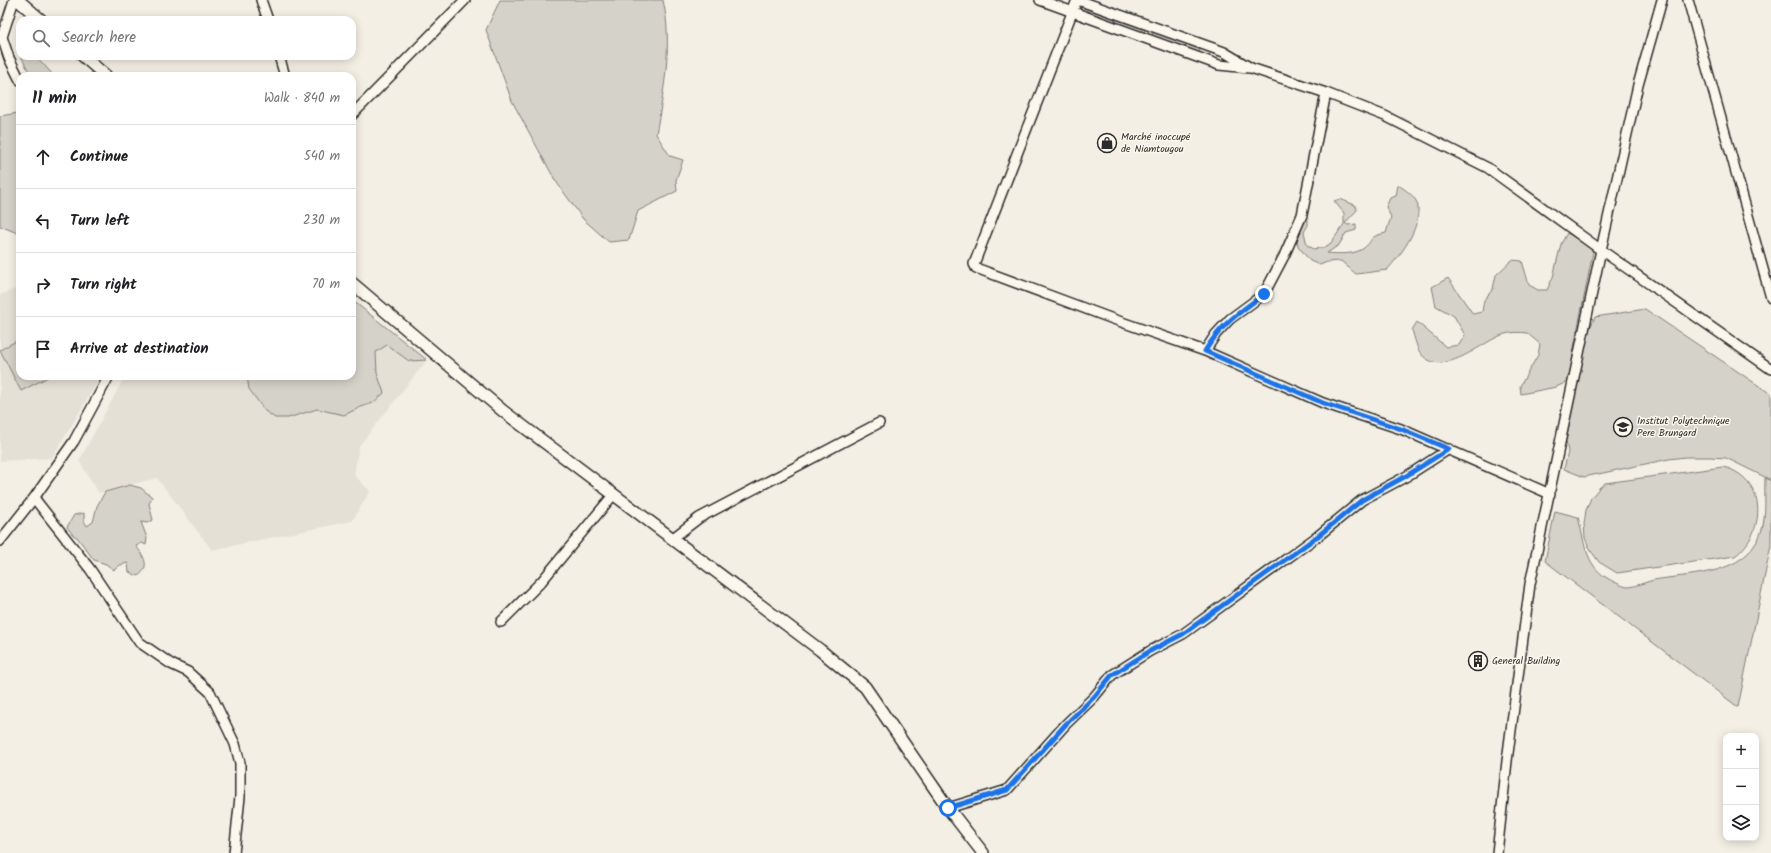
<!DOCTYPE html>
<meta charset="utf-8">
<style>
:root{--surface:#fff;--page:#f6f6f6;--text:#202124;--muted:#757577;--line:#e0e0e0}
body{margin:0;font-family:Kalam,sans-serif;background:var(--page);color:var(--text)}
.controls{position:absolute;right:12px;bottom:12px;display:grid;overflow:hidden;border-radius:8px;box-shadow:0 2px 10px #0003}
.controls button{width:36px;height:36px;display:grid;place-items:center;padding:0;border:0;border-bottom:1px solid var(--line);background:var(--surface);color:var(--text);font:20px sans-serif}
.stop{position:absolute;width:12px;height:12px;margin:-9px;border:3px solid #1a73e8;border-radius:50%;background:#fff}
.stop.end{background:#1a73e8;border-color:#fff;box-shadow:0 1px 4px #0008}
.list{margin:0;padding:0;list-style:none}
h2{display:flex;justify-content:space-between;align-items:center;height:52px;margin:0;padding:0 16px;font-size:17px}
h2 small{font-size:13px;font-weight:400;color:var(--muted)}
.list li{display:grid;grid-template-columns:26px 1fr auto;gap:12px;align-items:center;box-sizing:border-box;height:64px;padding:0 16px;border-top:1px solid var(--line)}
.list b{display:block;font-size:15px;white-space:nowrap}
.list em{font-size:13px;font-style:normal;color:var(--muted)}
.icon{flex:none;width:22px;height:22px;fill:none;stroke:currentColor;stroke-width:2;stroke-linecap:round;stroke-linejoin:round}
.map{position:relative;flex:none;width:1771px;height:853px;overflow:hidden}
.search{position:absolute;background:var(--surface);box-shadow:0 2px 10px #0003;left:16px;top:16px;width:340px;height:44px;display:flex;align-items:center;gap:10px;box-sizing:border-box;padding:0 14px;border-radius:12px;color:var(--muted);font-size:15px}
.panel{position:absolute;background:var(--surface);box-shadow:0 2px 10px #0003;left:16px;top:72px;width:340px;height:308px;border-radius:12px}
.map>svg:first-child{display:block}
.built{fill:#e4e0d6}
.green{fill:#d5d2c9;stroke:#807e7a}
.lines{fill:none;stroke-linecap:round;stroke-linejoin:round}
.minor-casing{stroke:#2b2b2b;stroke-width:12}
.major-casing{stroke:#2b2b2b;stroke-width:14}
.minor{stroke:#fbf7ec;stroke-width:9}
.major{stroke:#fbf7ec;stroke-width:11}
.route{stroke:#1a73e8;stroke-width:5}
.labels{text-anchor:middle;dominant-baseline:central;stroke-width:3;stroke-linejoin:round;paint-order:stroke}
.poi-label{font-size:10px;fill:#2b2b2b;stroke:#fbf7ec;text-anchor:start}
</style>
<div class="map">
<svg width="1771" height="853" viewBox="0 0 1771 853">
<rect width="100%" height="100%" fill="#f3efe4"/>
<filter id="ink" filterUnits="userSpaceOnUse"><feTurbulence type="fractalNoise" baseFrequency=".025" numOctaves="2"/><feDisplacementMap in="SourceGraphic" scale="8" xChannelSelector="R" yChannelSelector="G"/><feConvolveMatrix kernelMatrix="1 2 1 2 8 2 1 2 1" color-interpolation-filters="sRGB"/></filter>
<g filter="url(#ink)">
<!-- built -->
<path class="built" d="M20,287V376H101L52,458L0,461V295Z
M352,300L427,360L359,446L354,475L370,491L352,521L212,550L157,478L99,493L79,461L125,376H352Z"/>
<!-- green -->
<path class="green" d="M500,0H663C673,44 664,90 656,134L670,156L683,160L676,180L677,191L638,211L629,240L609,242L583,219L555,180L512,101L486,30Z
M1082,6L1145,28V31L1142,33L1082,11L1080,8Z
M1154,31L1199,48L1200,51L1197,53L1153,36L1152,34Z
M21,56H36L54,76H31Z
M18,113L20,117V234L0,226V116Z
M1398,185C1406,190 1417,197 1418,207C1420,230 1401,254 1387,270L1356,274L1341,261L1327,262L1320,265L1310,261L1298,246L1297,240L1305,221L1308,219V225L1304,232L1307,245L1314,249L1325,247L1331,243L1344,224V213L1334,201L1340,199L1355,205L1357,210L1345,223L1348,225L1356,224V230L1346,233L1339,245L1327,253C1338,254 1355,255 1364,248C1375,239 1367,237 1386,233L1391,217L1386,207L1390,198L1396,196Z
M1567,233L1589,246L1593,252L1574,347L1571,370L1565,383L1556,387L1521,394L1520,386L1538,355L1540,344L1527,333C1520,332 1512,332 1505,334C1483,340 1440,383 1419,351C1416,345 1414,336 1412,330L1417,322L1446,347L1459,345L1465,335L1454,316L1436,306L1432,287L1448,278L1473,314L1482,312L1484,300L1493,289L1496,275L1512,260L1522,261L1529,285L1538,290H1547L1553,277L1561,244Z
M352,300L427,360L409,361L387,345L376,352L377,373L384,393L373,403L361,407L344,415L317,409L288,418H275L265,411L249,389L247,376H352Z
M1645,309L1771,394V480L1726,458L1710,457H1685L1669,459L1584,477L1564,469L1568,452L1566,441L1588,332L1595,317Z
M20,339V376H50L21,391L0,350Z
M1723,467C1766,477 1768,531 1735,556L1617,573L1599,562L1591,551L1585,538L1584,524L1586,510L1591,498L1600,487L1605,483Z
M1765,478L1771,481V545L1738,707L1545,561L1555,511L1578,517C1584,539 1585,565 1607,578C1612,581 1622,586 1627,587C1635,587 1645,582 1654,580C1687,574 1736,576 1756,543C1768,524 1764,500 1765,478Z
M130,485L141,488L152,497L149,504L153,520L147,523L141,522L147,538L146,545L142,543L136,546C144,556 151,567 138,576L129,572L128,563L120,565L114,570L106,564L94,560L77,537L73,535L67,527L74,515L84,513V521L87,526L93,522L97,506L105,492Z"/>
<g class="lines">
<defs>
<path id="minor" d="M14,0L2,37L9,58L20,80
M261,0L268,20
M1040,0L1219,65L1249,68
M1077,0L974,264L976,268L1113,319L1205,351L1323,403L1401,429L1550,494
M1078,0L1224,52L1251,68L1326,93L1385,116L1488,168L1601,250L1771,369
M1688,0L1771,298
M279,56L285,76
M352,115L465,0
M1205,351L1216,334L1230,319L1264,294L1284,256L1302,215L1326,93
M34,498L90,569L139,642L171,664L188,672L210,692L235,744L240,763V797L234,853
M673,538L699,518L879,423
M0,541L34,498L74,441L109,376
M501,622L541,582L614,494
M948,808L1007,790L1066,724L1094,697L1112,675L1150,651L1183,634L1318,536L1362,500L1407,476L1449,449
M1497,853L1507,761L1530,584L1601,250L1638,85L1662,0"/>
<path id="major" d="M18,0L41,20
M83,56L106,76
M352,283L503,411L820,650L865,687L948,808L983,853"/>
</defs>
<!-- minor casing -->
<use href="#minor" class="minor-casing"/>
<!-- major casing -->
<use href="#major" class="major-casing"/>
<!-- minor -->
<use href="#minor" class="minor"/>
<!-- major -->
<use href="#major" class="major"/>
</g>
</g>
<g class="lines" filter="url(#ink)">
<!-- route -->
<path class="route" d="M948,808L1007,790L1066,724L1094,697L1112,675L1150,651L1183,634L1318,536L1362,500L1406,476L1449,449L1401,429L1323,403L1205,351C1223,322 1238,314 1264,294"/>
</g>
<!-- icons -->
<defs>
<symbol id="shop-ring" viewBox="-11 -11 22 22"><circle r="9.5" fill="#fbf7ec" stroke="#2b2b2b" stroke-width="1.5"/><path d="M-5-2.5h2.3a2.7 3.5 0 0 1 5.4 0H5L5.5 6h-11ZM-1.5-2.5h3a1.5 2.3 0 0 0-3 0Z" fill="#2b2b2b"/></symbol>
<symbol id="school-ring" viewBox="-11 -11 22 22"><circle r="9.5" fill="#fbf7ec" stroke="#2b2b2b" stroke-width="1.5"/><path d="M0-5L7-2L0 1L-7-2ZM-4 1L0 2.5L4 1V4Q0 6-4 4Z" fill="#2b2b2b"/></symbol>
<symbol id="building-ring" viewBox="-11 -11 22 22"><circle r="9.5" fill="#fbf7ec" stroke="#2b2b2b" stroke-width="1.5"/><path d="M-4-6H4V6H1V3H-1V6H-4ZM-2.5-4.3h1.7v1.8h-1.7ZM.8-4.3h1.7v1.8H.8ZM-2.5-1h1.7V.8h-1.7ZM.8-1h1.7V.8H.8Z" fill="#2b2b2b"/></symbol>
</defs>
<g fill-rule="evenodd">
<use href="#shop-ring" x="1096" y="132" width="22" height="22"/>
<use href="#school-ring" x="1612" y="416" width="22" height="22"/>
<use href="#building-ring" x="1467" y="650" width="22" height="22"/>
</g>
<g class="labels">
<!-- poi labels -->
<g class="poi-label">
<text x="1121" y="137">Marché inoccupé<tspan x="1121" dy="12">de Niamtougou</tspan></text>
<text x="1637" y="421">Institut Polytechnique<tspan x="1637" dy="12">Pere Brungard</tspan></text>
<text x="1492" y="661">General Building</text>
</g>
</g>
</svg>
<div class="controls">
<button>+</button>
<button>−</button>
<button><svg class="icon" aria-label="layers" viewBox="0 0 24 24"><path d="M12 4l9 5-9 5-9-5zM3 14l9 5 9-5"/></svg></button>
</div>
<div class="stop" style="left:948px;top:808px"></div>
<div class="stop end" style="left:1264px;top:294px"></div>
<div class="search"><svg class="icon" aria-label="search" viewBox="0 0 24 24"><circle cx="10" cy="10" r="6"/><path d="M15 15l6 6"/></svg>Search here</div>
<section class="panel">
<h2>11 min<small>Walk · 840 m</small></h2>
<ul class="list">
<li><svg class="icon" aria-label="ahead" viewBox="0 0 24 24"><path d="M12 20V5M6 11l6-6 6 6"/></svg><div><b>Continue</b></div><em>540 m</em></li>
<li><svg class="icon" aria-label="left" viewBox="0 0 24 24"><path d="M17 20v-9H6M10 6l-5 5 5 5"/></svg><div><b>Turn left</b></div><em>230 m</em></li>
<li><svg class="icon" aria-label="right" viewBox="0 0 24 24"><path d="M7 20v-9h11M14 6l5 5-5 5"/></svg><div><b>Turn right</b></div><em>70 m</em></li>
<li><svg class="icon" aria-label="arrive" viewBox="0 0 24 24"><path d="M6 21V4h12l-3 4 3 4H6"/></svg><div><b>Arrive at destination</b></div></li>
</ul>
</section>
</div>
